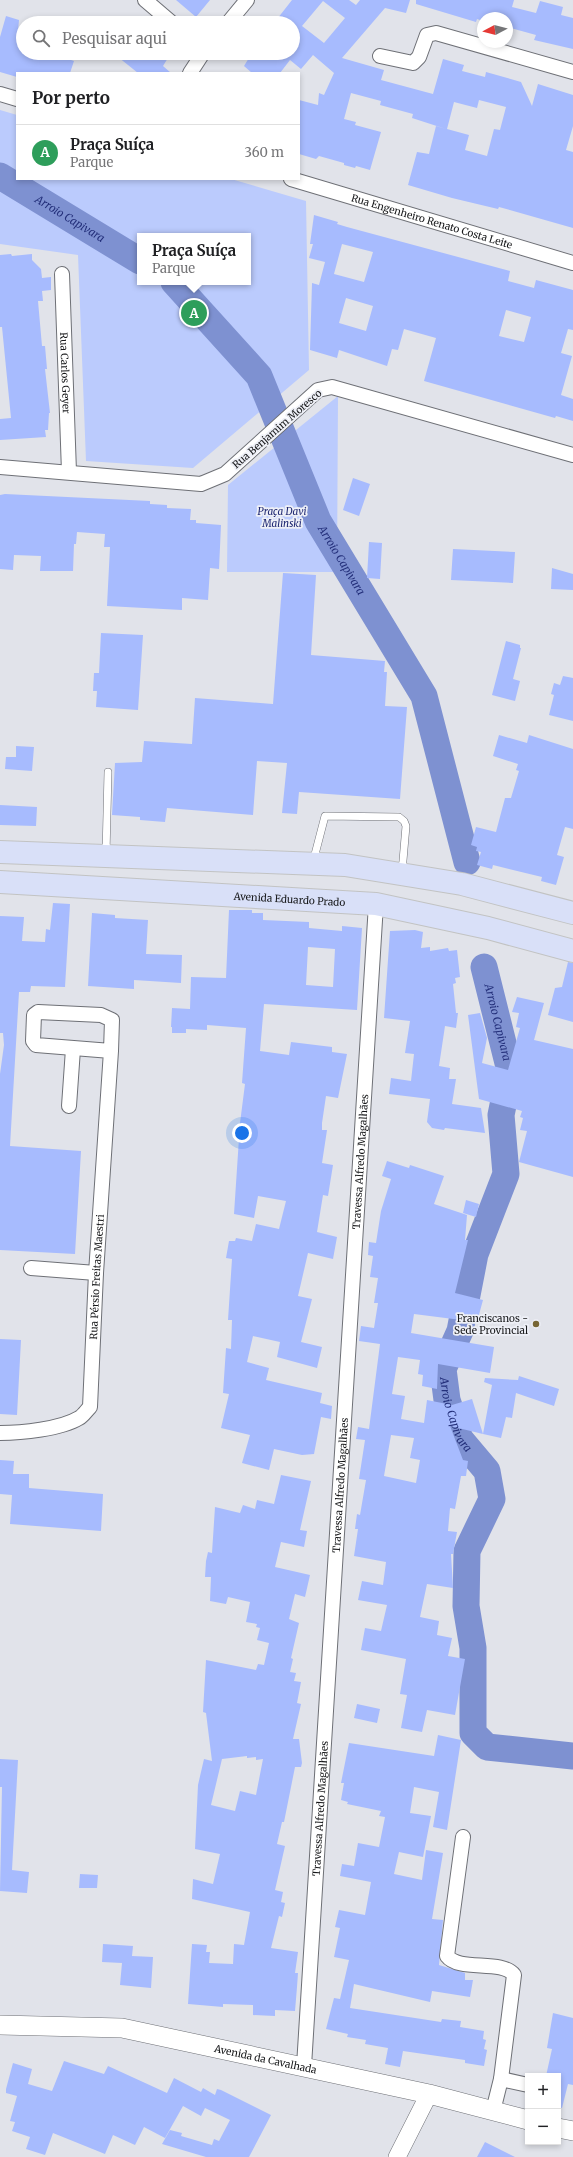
<!DOCTYPE html>
<html lang="pt">
<meta charset="utf-8">
<style>
:root{--surface:#fff;--page:#f6f6f6;--text:#202124;--muted:#757577;--line:#e0e0e0;--accent:#776634}
body{margin:0;font-family:Merriweather,serif;background:var(--page);color:var(--text)}
.controls{position:absolute;right:12px;bottom:12px;display:grid;overflow:hidden;border-radius:0px;box-shadow:0 2px 6px #0003}
.controls button{width:36px;height:36px;display:grid;place-items:center;padding:0;border:0;border-bottom:1px solid var(--line);background:var(--surface);color:var(--text);font:20px sans-serif}
.compass{position:absolute;left:477px;top:12px;width:36px;height:36px;border-radius:50%;background:var(--surface);box-shadow:0 2px 6px #0003;rotate:263deg}
.you{position:absolute;left:242px;top:1133px;width:14px;height:14px;margin:-10px;border:3px solid #fff;border-radius:50%;background:#1a73e8;box-shadow:0 0 0 6px #1a73e833}
.badge{display:grid;place-items:center;width:26px;height:26px;border-radius:50%;background:var(--accent);color:#fff;font-size:13px;font-weight:700}
.pin{position:absolute;translate:-50% -50%;border:2px solid #fff;box-shadow:0 1px 4px #0006}
.popup{position:absolute;left:137px;top:233px;width:114px;height:52px;box-sizing:border-box;display:grid;place-content:center;border-radius:0px;background:var(--surface);filter:drop-shadow(0 1px 3px #0005);font-size:13px;white-space:nowrap;color:var(--muted)}
.popup b{font-size:15px;color:var(--text)}
.popup::after{content:'';position:absolute;left:50%;top:100%;margin-left:-8px;border:8px solid transparent;border-top-color:var(--surface)}
.list{margin:0;padding:0;list-style:none}
h2{display:flex;justify-content:space-between;align-items:center;height:52px;margin:0;padding:0 16px;font-size:17px}
h2 small{font-size:13px;font-weight:400;color:var(--muted)}
.list li{display:grid;grid-template-columns:26px 1fr auto;gap:12px;align-items:center;box-sizing:border-box;height:56px;padding:0 16px;border-top:1px solid var(--line)}
.list b{display:block;font-size:15px;white-space:nowrap}
.list p{margin:0;font-size:13px;white-space:nowrap;color:var(--muted)}
.list em{font-size:13px;font-style:normal;color:var(--muted)}
.icon{flex:none;width:22px;height:22px;fill:none;stroke:currentColor;stroke-width:2;stroke-linecap:round;stroke-linejoin:round}
.map{position:relative;flex:none;width:573px;height:2157px;overflow:hidden}
.search{position:absolute;background:var(--surface);box-shadow:0 2px 6px #0003;left:16px;top:16px;width:284px;height:44px;display:flex;align-items:center;gap:10px;box-sizing:border-box;padding:0 14px;border-radius:22px;color:var(--muted);font-size:15px}
.panel{position:absolute;background:var(--surface);box-shadow:0 2px 6px #0003;left:16px;top:72px;width:284px;height:108px;border-radius:0px}
.map>svg:first-child{display:block}
.park{fill:#bbcbfd;fill-rule:evenodd}
.lines{fill:none;stroke-linecap:round;stroke-linejoin:round}
.river{stroke:#7e91d1;stroke-width:27}
.building{fill:#a7bbfe;fill-rule:evenodd}
.service-casing{stroke:#6e7076;stroke-width:8}
.minor-casing{stroke:#6e7076;stroke-width:16}
.tertiary-casing{stroke:#6e7076;stroke-width:18}
.secondary-casing{stroke:#6e7076;stroke-width:20}
.primary-casing{stroke:#c2c3c3;stroke-width:24}
.service{stroke:#fff;stroke-width:7}
.minor{stroke:#fff;stroke-width:14}
.tertiary{stroke:#fff;stroke-width:17}
.secondary{stroke:#fff;stroke-width:19}
.primary{stroke:#d9e0f8;stroke-width:22}
.poi-dot{fill:#776634;stroke:#eef0f7;stroke-width:1.5}
.labels{text-anchor:middle;dominant-baseline:central;stroke-width:3.5;stroke-linejoin:round;paint-order:stroke}
.street-label{font-size:10px;fill:#161719;stroke:#eef0f7}
.park-label{font-size:10px;font-style:italic;fill:#1c2570;stroke:#eef0f7}
.poi-label{font-size:10px;fill:#161719;stroke:#eef0f7;text-anchor:end}
.water-label{font-size:11px;font-style:italic;fill:#24307b;stroke:#eef0f7}
</style>
<div class="map">
<svg width="573" height="2157" viewBox="0 0 573 2157">
<rect width="100%" height="100%" fill="#e1e3ea"/>
<!-- park -->
<path class="park" d="M0,110L17,115V179H231L306,201L309,370L193,468L86,461L78,255L0,244ZM140,236H248V282H140Z
M338,396L337,572H227L228,485Z"/>
<g class="lines">
<!-- river -->
<g class="river">
<path id="s1" d="M0,176L140,261"/>
<path id="s2" d="M174,282L259,376L318,521L424,696L467,862"/>
<path id="s3" d="M484,967L510,1071L501,1115L506,1174L475,1254L460,1331L443,1369L447,1400L460,1439L487,1471L492,1499L467,1551L466,1606L473,1648V1733L487,1747L573,1756"/>
</g>
</g>
<!-- building -->
<path class="building" d="M176,0H210L196,17Z
M292,0H349L356,5L360,0H410L406,13L385,8L342,58L384,70L381,80L433,94L443,59L464,65L462,71L485,77L486,72L521,82L532,106L538,84L573,95V126L566,150L573,152V228L499,207L498,209L452,198L408,185L417,152L429,154L436,126L446,129L412,118L413,114L380,105L381,101L351,93L344,119L356,122L355,125L381,132L370,170L356,166L355,168L344,165V163L319,156L316,159L299,154V100L318,105L319,93L324,95L334,73L313,55L301,69L290,60L280,73H252L244,66L252,53H293V23H274ZM323,1L345,18L324,43L302,26ZM479,100L506,107L500,130L494,129L487,156L465,150L469,135L447,129L454,102L477,108Z
M416,0H514L512,7L536,13L540,1L563,7L561,15L573,18V49L534,40L536,35L507,27V18H483V21L477,19L476,22L416,4Z
M6,16L19,20L17,42L23,44V53H60L59,56L74,61L70,73H17V77L0,72V37Z
M113,53H171L163,66L171,73H138Z
M314,215L338,222L337,224L347,227L510,271L508,281L534,288L536,280L573,290V330L568,329L561,353L572,356L561,395L573,399V421L556,416L555,418L424,381L436,338L404,329L398,350L392,349L387,366L339,350L337,358L310,350L312,283L319,285L325,262L309,258L313,244H310ZM342,244L373,252L364,282L334,274ZM346,298L373,306L366,331L339,323ZM506,310L531,317L524,342L499,336Z
M11,254L12,256L32,254V260L41,269L42,278L51,277V290L42,291L43,301H38L42,346H45L47,369H45L50,413H49L48,430H45L46,437L0,440V419L11,418L2,327H0V255Z
M353,478L370,484L359,516L343,510Z
M5,494L150,501V504L167,505V508L191,509L190,520H196V523L221,525L219,569L210,568L208,600L182,598V610L107,606L110,547H104L105,534L77,532L76,544H74L73,571H40L41,556L14,555L13,570L0,569V495Z
M369,542L382,543L380,579L367,578Z
M453,549L515,552L513,583L451,580Z
M552,568L573,574V590L551,589Z
M283,573L316,575L311,655L385,661L384,672H387L385,706L407,707L400,799L299,792L297,814L282,813L287,763L257,761L253,815L167,808L165,822L140,820V817L112,815L115,763L142,762L144,741L192,744L195,698L273,704Z
M101,633L143,635L138,710L96,707L97,691H93L94,673H99Z
M506,641L520,645V648H521L513,679L520,681L515,701L492,695Z
M563,676L573,678V721L549,715L554,695L551,694L554,683L560,685Z
M499,735L527,743L529,735L573,749V829L565,827L557,855L564,857L556,885L541,881L542,877L513,870L493,865L492,869L477,865L481,852L476,851L477,847L471,845L476,827L496,832L505,798H511L519,771L516,770L518,764L493,756Z
M16,746L34,747L32,771L5,769L6,757H16Z
M0,805L37,807L36,826L0,825Z
M53,903L70,904L65,987L31,986L30,992H19L10,1146L81,1151L75,1254L0,1250V1074L4,1045L3,1033H0V916L24,917L22,941L45,942L46,929L50,930Z
M229,910H252V913H263V920L309,922V928L342,931V926L362,928L357,1010L264,1004L260,1051L289,1055L291,1042L332,1047V1052L347,1054L338,1098L326,1096L322,1123V1130H327L322,1163L333,1165L328,1196L323,1195L317,1232L337,1237L333,1259L308,1253L298,1296L312,1299L301,1342L322,1347L317,1368L277,1357L280,1342L253,1336L247,1362L269,1368L266,1380L322,1393L320,1403L332,1406L331,1419L321,1417L314,1454L302,1455L274,1449L269,1470L242,1463L250,1435L221,1428L229,1394L223,1393L226,1348L231,1349L232,1320H228L232,1259L226,1258L229,1241H235L236,1238L252,1241L256,1224L279,1229L286,1201L258,1196L254,1218L234,1214L240,1123L245,1084L242,1083L246,1028L207,1025V1030L186,1029V1033H172V1027H171L172,1008L190,1009L191,977L226,978ZM308,947L335,949L333,987L306,985Z
M92,913L115,915V918L148,920L146,954L182,955L181,983L134,980V989L88,986Z
M415,930L423,932L421,948L430,947V951L448,948L449,951L457,950L460,977L455,978L456,983L453,984L456,1013H458L456,1028L445,1026L439,1066L450,1068L449,1079H456L452,1104L481,1108L485,1133L445,1128L444,1130L432,1128L427,1122L430,1099L389,1094L391,1078L411,1081L414,1054L405,1053L410,1021L384,1018L390,931Z
M568,962L573,963V1022L548,1015L555,988L562,987Z
M517,997L544,1003L534,1040L573,1049V1177L519,1162L527,1131L520,1130L523,1118L520,1117L522,1111L479,1099L468,1015L480,1013L487,1038L482,1063L508,1070L520,1028L516,1027L519,1013L512,1012Z
M387,1161L409,1168L410,1165L444,1176L434,1204L467,1215L465,1240H468L455,1293L483,1300L477,1322L414,1314L411,1333L494,1347L490,1373L438,1364L437,1389L422,1386L423,1375L418,1374L420,1360L398,1357L392,1394L405,1396L401,1419L424,1423L427,1400L452,1405L472,1399L483,1434L450,1426L463,1460L468,1461L466,1476H461L455,1509L450,1508L448,1531L457,1532L453,1554H451L453,1588L427,1584L420,1617L439,1621L437,1635L452,1638L448,1656L465,1659L455,1715L427,1710L422,1732L401,1728L407,1695L400,1694L406,1659L361,1650L365,1628L381,1631L387,1605L358,1600L362,1581L383,1585L386,1562L354,1556L358,1529H355L357,1514L360,1515L366,1480L359,1479L365,1440L356,1439L358,1427L369,1429L380,1344L359,1341L361,1326L374,1328L378,1303H374L378,1278L370,1277L373,1256L368,1255L369,1242L376,1243L381,1211L391,1179L382,1176ZM391,1435L414,1438L410,1458L420,1460L416,1483L384,1476Z
M466,1200L479,1204L476,1217L463,1213Z
M0,1339L21,1340L17,1415L0,1414Z
M519,1376L559,1389L554,1406L516,1393L512,1418L506,1417L501,1438L483,1434L492,1385L484,1382L485,1378L518,1380Z
M0,1460L14,1461L13,1474H29V1488L103,1494L101,1531L10,1524L12,1495L0,1494Z
M281,1475L311,1481L300,1530L307,1531L304,1547L281,1542L275,1567L310,1575L305,1597L295,1594L289,1619L299,1623L291,1658L293,1659L290,1672L296,1673L294,1681L301,1682L297,1703L301,1704L293,1739H299L302,1763L301,1767H295L284,1822H282L277,1844L285,1846L275,1890L283,1892L281,1902L285,1903L282,1917L279,1916L271,1948L298,1952L295,1973H298L297,1987L295,2011L275,2010V2016L253,2015V2005L223,2004V2007L188,2004L192,1944L207,1945L206,1952H210L209,1963L233,1964L234,1944L244,1945L250,1912L192,1899L193,1879L213,1884L220,1854L195,1849L198,1785L204,1759L212,1761L206,1713L203,1712L206,1660L256,1670L258,1664L264,1665L269,1643L257,1640L260,1628L256,1627L257,1624L246,1622L250,1602L228,1597L226,1604L210,1601L211,1577H205L206,1561L208,1552L212,1553L215,1507L240,1513L243,1505L255,1509L257,1500L274,1504ZM247,1756V1758L256,1757V1760L263,1759L256,1795L240,1791L235,1811L211,1805L222,1759Z
M357,1704L380,1709L377,1723L354,1718Z
M438,1735L461,1740L447,1830L433,1827L439,1792L414,1787L410,1813L431,1816L423,1857L399,1852L394,1874L422,1880L426,1850L443,1853L432,1919L443,1920L439,1965L465,1973V1980H473L470,1997L432,1991L430,2002L354,1984L350,2008L441,2022L442,2019L461,2021L460,2027L484,2031L483,2039L486,2040L484,2049L487,2050L484,2066L465,2063V2060L403,2051L400,2067L385,2064L388,2048L365,2044L366,2040L347,2037L348,2034L326,2029L334,1998L340,1999L349,1960L334,1957L340,1928L335,1927L339,1910L365,1915L371,1882L340,1876L342,1864L354,1866L358,1843L379,1847L385,1817L379,1816L381,1811L347,1804L348,1802L341,1800L344,1783H341L349,1743L434,1756Z
M0,1759L18,1760L12,1870L29,1872L27,1893L0,1891L2,1787H0Z
M80,1874L98,1875L97,1888H79Z
M103,1944L133,1946L132,1956L153,1957L151,1988L120,1985L122,1963L102,1962Z
M553,2013L573,2018V2085L568,2084L562,2108L558,2107V2076H546L552,2049L547,2048Z
M64,2061L104,2074L108,2066L167,2093L174,2078L201,2092L203,2088L215,2095L217,2089L221,2090L271,2115L249,2157H206L162,2144L170,2130L182,2133L181,2136L212,2145L214,2139L219,2141L230,2120L205,2108L201,2116L183,2106L165,2138L144,2127L135,2145L113,2135L105,2154L53,2133L45,2155L26,2149L30,2137L12,2131L15,2122L10,2121L17,2096L6,2093V2089L13,2063L32,2069L28,2084L52,2091Z
M485,2142L515,2157H477Z"/>
<g class="lines">
<defs>
<path id="service" d="M106,854L108,772
M313,862L325,816L399,817L404,821L406,826L402,872"/>
<g id="minor">
<path d="M145,0L172,23"/>
<path d="M228,23L247,0"/>
<path d="M380,56L413,63L419,57L427,35L436,33L573,72"/>
<path d="M190,73L203,53"/>
<path d="M0,94L17,99"/>
<path id="s4" d="M291,179L573,263"/>
<path id="s5" d="M62,274L69,472"/>
<path d="M0,467L201,484L225,474L318,390L332,387L573,455"/>
<path d="M69,1106L73,1049"/>
<path d="M31,1268L96,1273"/>
<path id="s6" d="M0,1433C21,1433 61,1429 79,1418C83,1416 86,1411 90,1407L96,1273L111,1051L112,1020L101,1015L38,1012L34,1015L33,1041L36,1045L111,1051"/>
<path d="M463,1837L447,1956C459,1972 502,1959 514,1975L501,2079"/>
<path id="s7" d="M304,2066L376,904"/>
<path d="M493,2111L501,2079L528,2085"/>
</g>
<path id="tertiary" d="M397,2157L429,2094"/>
<g id="secondary">
<path id="s8" d="M0,2025L122,2028L429,2094L528,2120"/>
<path d="M558,2128L573,2131"/>
</g>
<g id="primary">
<path d="M0,852L345,865L462,884L573,913"/>
<path id="s9" d="M0,882L376,904L488,928L573,951"/>
</g>
</defs>
<!-- service casing -->
<use href="#service" class="service-casing"/>
<!-- minor casing -->
<use href="#minor" class="minor-casing"/>
<!-- tertiary casing -->
<use href="#tertiary" class="tertiary-casing"/>
<!-- secondary casing -->
<use href="#secondary" class="secondary-casing"/>
<!-- primary casing -->
<use href="#primary" class="primary-casing"/>
<!-- service -->
<use href="#service" class="service"/>
<!-- minor -->
<use href="#minor" class="minor"/>
<!-- tertiary -->
<use href="#tertiary" class="tertiary"/>
<!-- secondary -->
<use href="#secondary" class="secondary"/>
<!-- primary -->
<use href="#primary" class="primary"/>
</g>
<!-- markers -->
<circle class="poi-dot" cx="536" cy="1324" r="4"/>
<g class="labels">
<!-- street labels -->
<g class="street-label">
<text stroke="none"><textPath href="#s4" startOffset="147">Rua Engenheiro Renato Costa Leite</textPath></text>
<text stroke="none"><textPath href="#s5" startOffset="99">Rua Carlos Geyer</textPath></text>
<text transform="translate(277 429) rotate(-41)">Rua Benjamim Moresco</text>
<text stroke="none"><textPath href="#s9" startOffset="290">Avenida Eduardo Prado</textPath></text>
<text stroke="none"><textPath href="#s7" startOffset="906">Travessa Alfredo Magalhães</textPath></text>
<text stroke="none"><textPath href="#s6" startOffset="227">Rua Pérsio Freitas Maestri</textPath></text>
<text stroke="none"><textPath href="#s7" startOffset="582">Travessa Alfredo Magalhães</textPath></text>
<text stroke="none"><textPath href="#s7" startOffset="258">Travessa Alfredo Magalhães</textPath></text>
<text stroke="none"><textPath href="#s8" startOffset="269">Avenida da Cavalhada</textPath></text>
</g>
<!-- park labels -->
<g class="park-label">
<text x="282" y="511">Praça Davi<tspan x="282" dy="12">Malinski</tspan></text>
</g>
<!-- poi labels -->
<g class="poi-label">
<text x="528" y="1318">Franciscanos -<tspan x="528" dy="12">Sede Provincial</tspan></text>
</g>
<!-- water labels -->
<g class="water-label">
<text stroke="none"><textPath href="#s1" startOffset="82">Arroio Capivara</textPath></text>
<text stroke="none"><textPath href="#s2" startOffset="329">Arroio Capivara</textPath></text>
<text stroke="none"><textPath href="#s3" startOffset="57">Arroio Capivara</textPath></text>
<text stroke="none"><textPath href="#s3" startOffset="465">Arroio Capivara</textPath></text>
</g>
</g>
</svg>
<div class="controls">
<button>+</button>
<button>−</button>
</div>
<svg class="compass" viewBox="-18 -18 36 36"><path d="M0-13l5 13h-10z" fill="#e53935"/><path d="M0 13l5-13h-10z" fill="#757577"/></svg>
<div class="you"></div>
<div class="pin badge" style="left:194px;top:313px;background:#2e9e5b">A</div>
<div class="popup"><b>Praça Suíça</b>Parque</div>
<div class="search"><svg class="icon" aria-label="search" viewBox="0 0 24 24"><circle cx="10" cy="10" r="6"/><path d="M15 15l6 6"/></svg>Pesquisar aqui</div>
<section class="panel">
<h2>Por perto<small></small></h2>
<ul class="list">
<li><span class="badge" style="background:#2e9e5b">A</span><div><b>Praça Suíça</b><p>Parque</p></div><em>360 m</em></li>
</ul>
</section>
</div>
